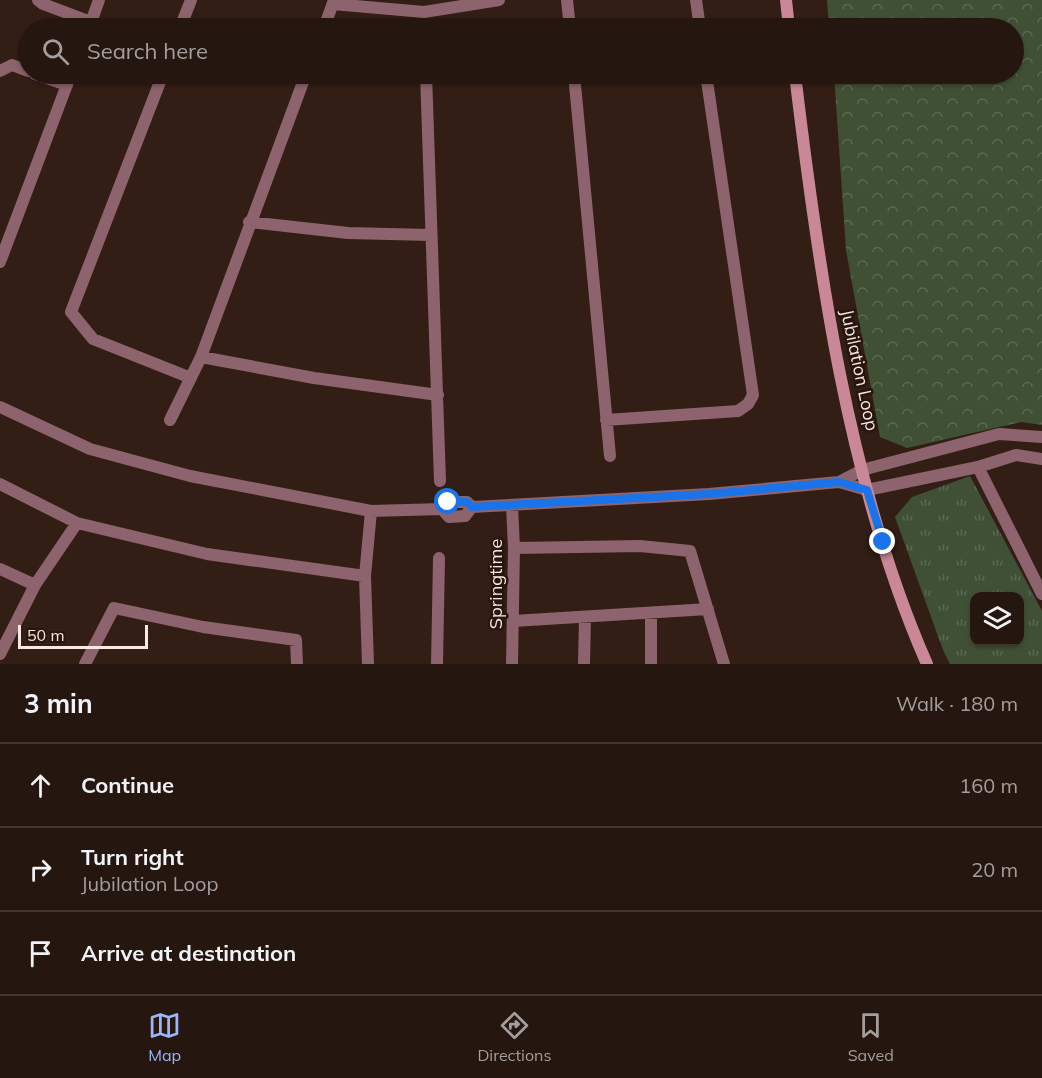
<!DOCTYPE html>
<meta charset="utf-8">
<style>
:root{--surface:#261610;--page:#32231e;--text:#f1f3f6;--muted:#a49f9f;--line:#423530;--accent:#9bb5fd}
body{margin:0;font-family:Mulish,sans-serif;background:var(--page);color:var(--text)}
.controls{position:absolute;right:18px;bottom:18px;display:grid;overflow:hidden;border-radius:12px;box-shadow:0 2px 4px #0004}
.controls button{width:54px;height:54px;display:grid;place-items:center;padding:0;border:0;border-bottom:2px solid var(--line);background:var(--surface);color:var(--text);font:30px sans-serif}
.scale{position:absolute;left:18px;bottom:15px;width:130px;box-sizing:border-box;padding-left:6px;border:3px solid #f8e9e3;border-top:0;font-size:16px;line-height:21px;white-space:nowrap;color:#f8e9e3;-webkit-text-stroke:4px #28150c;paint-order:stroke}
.stop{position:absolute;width:18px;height:18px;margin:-14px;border:4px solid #1a73e8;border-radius:50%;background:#fff}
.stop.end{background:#1a73e8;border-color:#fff;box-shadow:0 2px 6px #0008}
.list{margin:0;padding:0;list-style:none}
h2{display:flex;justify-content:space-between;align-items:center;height:78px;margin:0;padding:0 24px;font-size:26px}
h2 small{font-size:20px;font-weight:400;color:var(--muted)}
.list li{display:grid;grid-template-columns:39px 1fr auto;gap:18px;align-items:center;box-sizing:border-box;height:84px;padding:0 24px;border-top:2px solid var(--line)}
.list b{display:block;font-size:22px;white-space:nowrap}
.list p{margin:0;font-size:20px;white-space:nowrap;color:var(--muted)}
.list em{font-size:20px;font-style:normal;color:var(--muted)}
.icon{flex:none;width:33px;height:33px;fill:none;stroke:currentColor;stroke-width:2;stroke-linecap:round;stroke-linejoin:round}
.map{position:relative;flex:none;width:1042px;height:664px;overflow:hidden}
.search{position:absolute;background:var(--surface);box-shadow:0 2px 4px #0004;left:18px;right:18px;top:18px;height:66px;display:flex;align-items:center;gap:15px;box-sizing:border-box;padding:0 21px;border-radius:33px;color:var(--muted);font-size:22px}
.sheet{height:330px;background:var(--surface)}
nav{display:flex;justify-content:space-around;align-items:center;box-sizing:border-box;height:84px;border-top:2px solid var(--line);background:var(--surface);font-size:16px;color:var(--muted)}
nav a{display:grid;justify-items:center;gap:3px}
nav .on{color:var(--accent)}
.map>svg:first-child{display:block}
.grass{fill:url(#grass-tufts);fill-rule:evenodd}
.forest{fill:url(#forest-crowns)}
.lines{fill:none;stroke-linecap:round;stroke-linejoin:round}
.street{stroke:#8d636d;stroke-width:12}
.secondary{stroke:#c98797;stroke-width:12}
.route{stroke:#1a73e8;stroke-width:8}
.labels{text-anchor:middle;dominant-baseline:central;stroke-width:5;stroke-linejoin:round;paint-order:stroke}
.street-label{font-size:18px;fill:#f8e9e3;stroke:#28150c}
</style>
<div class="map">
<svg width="1042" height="664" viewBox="0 0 1042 664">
<defs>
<pattern id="grass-tufts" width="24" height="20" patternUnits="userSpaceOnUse" patternTransform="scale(1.5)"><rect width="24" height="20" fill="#405035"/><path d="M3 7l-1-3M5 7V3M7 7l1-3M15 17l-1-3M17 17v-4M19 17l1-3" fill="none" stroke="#5c6952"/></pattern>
<pattern id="forest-crowns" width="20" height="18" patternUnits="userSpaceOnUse" patternTransform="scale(1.5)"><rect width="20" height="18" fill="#405035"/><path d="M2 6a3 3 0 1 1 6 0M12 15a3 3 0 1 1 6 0" fill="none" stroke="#5c6952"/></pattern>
</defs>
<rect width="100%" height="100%" fill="#321e15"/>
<!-- grass -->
<path class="grass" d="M970,476L1042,611V664H950L943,650L895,517L912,497ZM974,596H1020V642H974Z"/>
<!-- forest -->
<path class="forest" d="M827,0H1042V425L1021,422L907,448L880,437L846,250L834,74H1014V28H829Z"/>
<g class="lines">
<!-- street -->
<path class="street" d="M38,0L43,4L91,22
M567,0L570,28
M696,0L700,28
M333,4L424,12L499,0
M424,12V28
M89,28L99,0
M180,28L191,0
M324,28L334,0
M0,71L12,65L28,71
M35,74L67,85
M163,74L71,312L93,339L191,378
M426,74L440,481
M574,74L610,456
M249,222L348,233L431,235
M0,262L71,74
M201,357L314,378L438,395
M0,407L90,449L190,476L371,511L442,509L449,517L465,516L472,507
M170,420L201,357L306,74
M606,420L738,411L748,404L753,395L706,74
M978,467L1042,594
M839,482L862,470L999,434L1042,437
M0,484L77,523L207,554L365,576
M442,509L448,502H467L472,507L709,494L839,482L867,490L978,467L1016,455L1042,459
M514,548L640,546L690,551L724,664
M0,569L35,585
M513,621L708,609
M0,654L35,585L77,523
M85,664L114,608L203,627L296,640L297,664
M368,664L365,576L371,511
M437,664L439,558
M512,664L514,548L512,505
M584,664L585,617
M651,664V613"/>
<!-- secondary -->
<path class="secondary" d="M786,0L789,28
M795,74C818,267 848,485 927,664"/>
</g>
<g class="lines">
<!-- route -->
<path class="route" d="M448,502H467L472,507L709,494L839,482L867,490L883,542"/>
</g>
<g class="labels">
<!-- street labels -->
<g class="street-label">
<text transform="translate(860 370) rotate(78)">Jubilation Loop</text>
<text transform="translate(495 584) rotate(-90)">Springtime</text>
</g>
</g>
</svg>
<div class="controls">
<button><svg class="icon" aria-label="layers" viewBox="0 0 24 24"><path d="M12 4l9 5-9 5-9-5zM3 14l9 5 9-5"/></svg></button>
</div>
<div class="scale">50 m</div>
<div class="stop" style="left:448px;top:502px"></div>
<div class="stop end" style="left:883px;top:542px"></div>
<div class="search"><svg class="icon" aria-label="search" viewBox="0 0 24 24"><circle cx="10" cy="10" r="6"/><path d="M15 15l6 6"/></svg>Search here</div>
</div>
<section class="sheet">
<h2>3 min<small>Walk · 180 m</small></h2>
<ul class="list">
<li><svg class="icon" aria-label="ahead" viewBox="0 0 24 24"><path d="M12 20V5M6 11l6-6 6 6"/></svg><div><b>Continue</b></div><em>160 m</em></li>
<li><svg class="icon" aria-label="right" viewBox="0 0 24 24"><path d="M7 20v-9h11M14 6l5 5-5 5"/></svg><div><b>Turn right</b><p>Jubilation Loop</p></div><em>20 m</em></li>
<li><svg class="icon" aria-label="arrive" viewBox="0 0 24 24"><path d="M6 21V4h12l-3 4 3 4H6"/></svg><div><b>Arrive at destination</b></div></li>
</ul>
</section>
<nav>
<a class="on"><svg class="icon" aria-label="map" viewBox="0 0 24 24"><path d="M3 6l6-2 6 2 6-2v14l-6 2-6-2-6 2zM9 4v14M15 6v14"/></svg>Map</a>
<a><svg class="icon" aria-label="directions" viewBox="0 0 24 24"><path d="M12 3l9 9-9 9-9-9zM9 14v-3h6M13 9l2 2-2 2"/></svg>Directions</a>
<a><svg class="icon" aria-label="saved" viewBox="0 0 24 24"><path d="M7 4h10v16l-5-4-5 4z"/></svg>Saved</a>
</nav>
